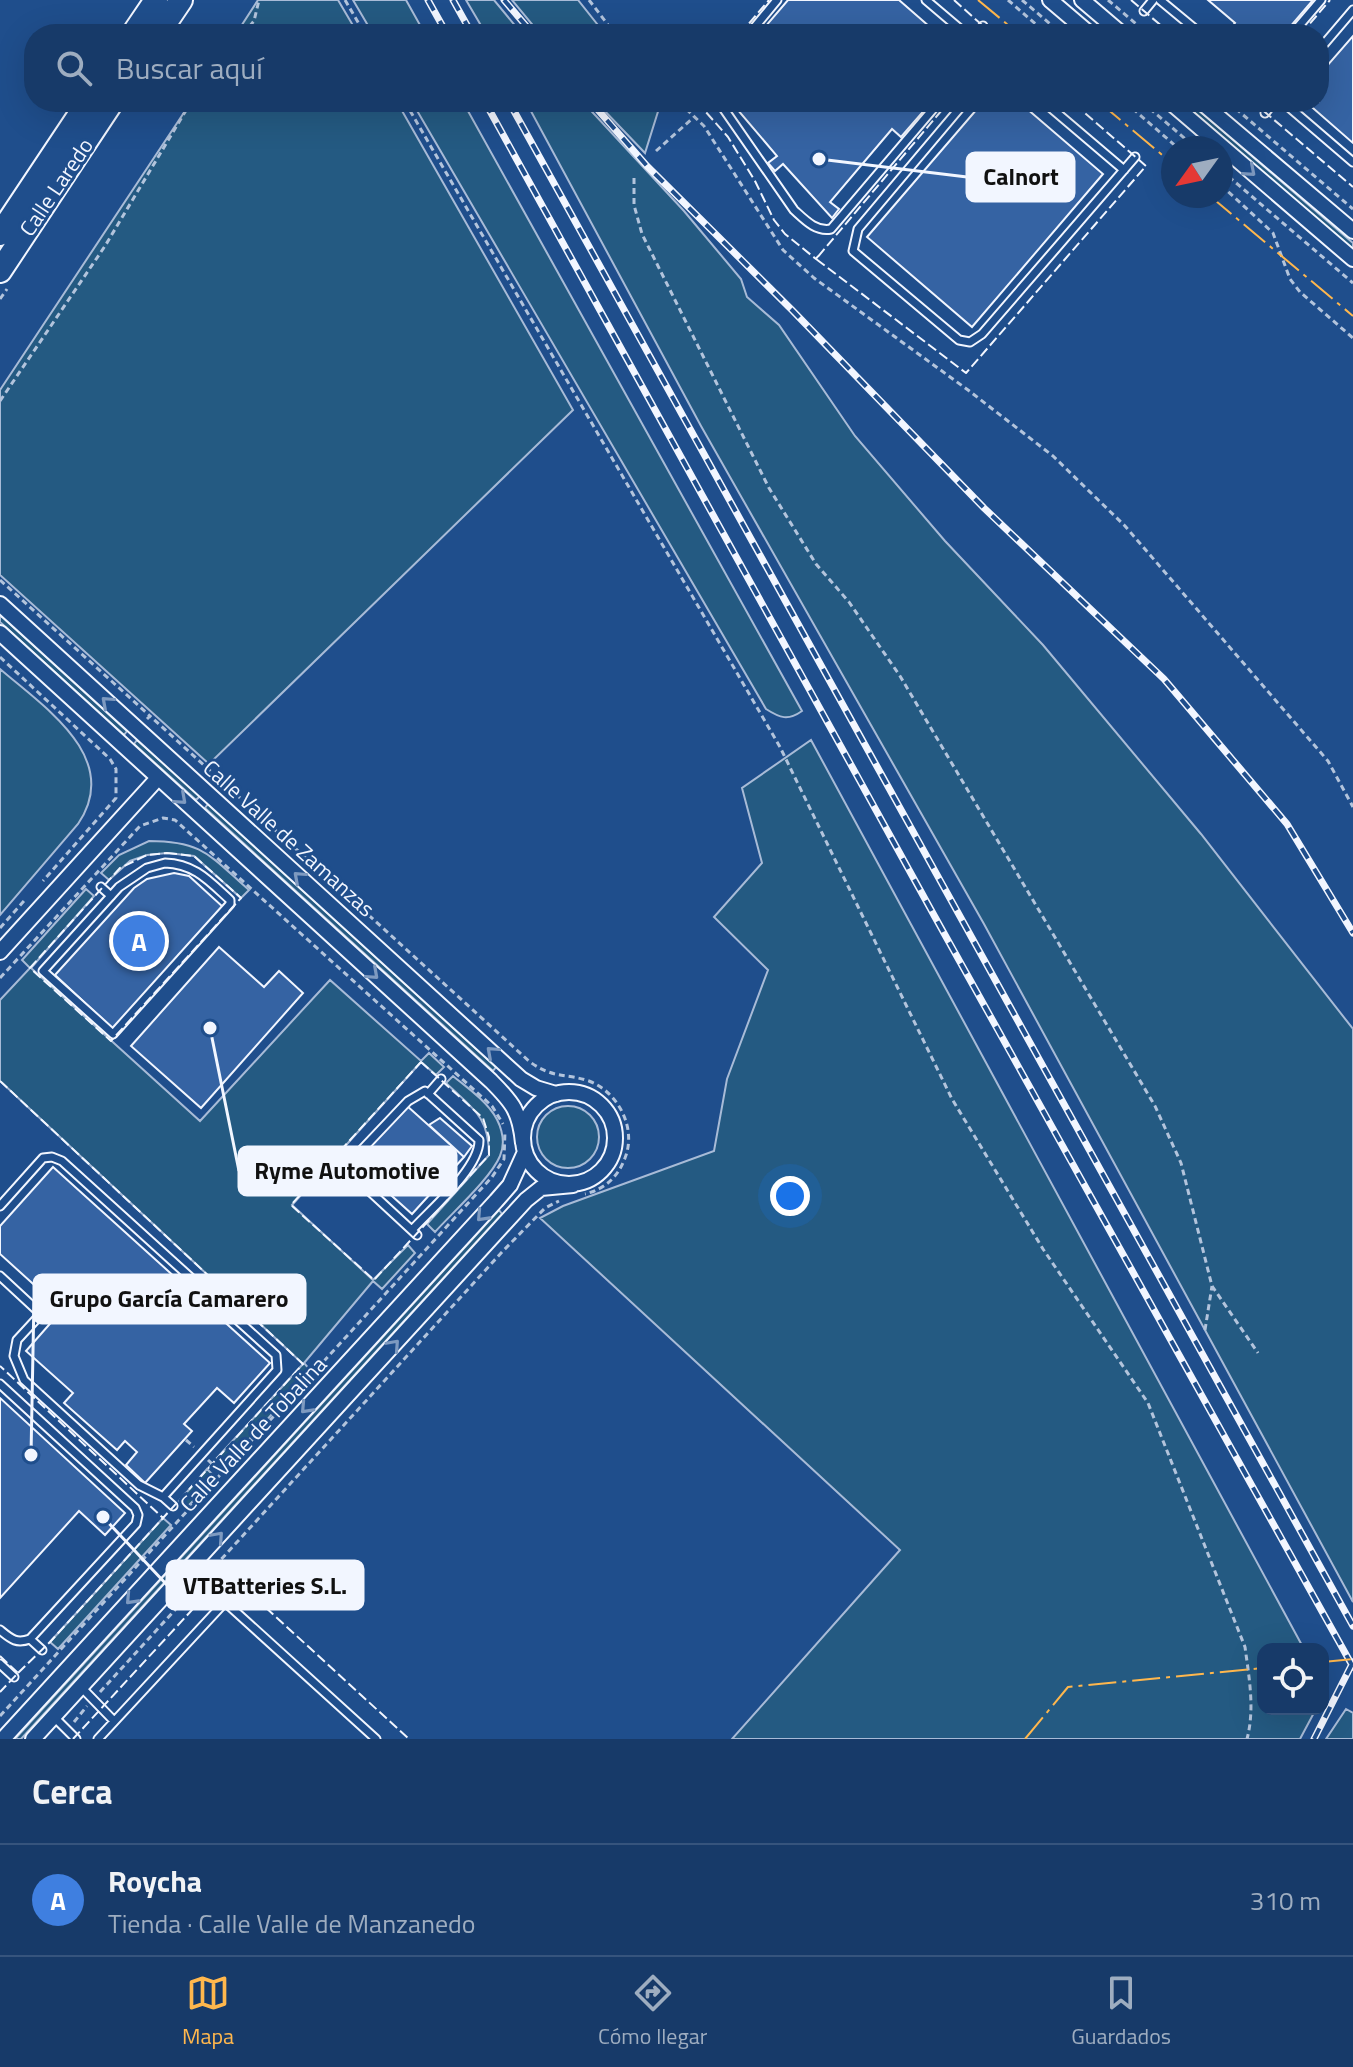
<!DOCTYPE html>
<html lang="es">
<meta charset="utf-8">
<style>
:root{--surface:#173a69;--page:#20416f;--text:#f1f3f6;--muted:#9eadc0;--line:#36547d;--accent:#ffb74d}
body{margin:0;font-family:"Titillium Web",sans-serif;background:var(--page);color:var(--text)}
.controls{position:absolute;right:24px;bottom:24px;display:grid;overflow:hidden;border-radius:16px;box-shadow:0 8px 32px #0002}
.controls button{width:72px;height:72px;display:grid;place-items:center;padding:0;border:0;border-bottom:2px solid var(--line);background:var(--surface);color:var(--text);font:40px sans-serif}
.compass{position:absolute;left:1161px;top:136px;width:72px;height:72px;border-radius:50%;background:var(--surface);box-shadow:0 8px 32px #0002;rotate:237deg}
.you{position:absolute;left:790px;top:1196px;width:28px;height:28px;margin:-20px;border:6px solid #fff;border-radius:50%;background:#1a73e8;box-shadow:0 0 0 12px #1a73e833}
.badge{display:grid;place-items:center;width:52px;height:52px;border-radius:50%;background:var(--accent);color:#fff;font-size:26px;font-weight:700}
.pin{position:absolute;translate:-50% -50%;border:4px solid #fff;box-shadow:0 2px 8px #0006}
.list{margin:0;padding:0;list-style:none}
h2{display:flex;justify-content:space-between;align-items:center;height:104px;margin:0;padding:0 32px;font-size:34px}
h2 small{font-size:26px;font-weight:400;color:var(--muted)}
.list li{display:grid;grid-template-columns:52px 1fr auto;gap:24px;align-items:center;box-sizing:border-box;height:112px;padding:0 32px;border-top:2px solid var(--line)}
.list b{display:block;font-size:30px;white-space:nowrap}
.list p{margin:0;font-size:26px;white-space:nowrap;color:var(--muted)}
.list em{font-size:26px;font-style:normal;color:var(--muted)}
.icon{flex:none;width:44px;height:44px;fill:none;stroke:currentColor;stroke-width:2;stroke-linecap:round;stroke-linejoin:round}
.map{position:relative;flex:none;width:1353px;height:1739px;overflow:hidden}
.search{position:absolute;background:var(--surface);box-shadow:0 8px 32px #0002;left:24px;right:24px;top:24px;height:88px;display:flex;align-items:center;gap:20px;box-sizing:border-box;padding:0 28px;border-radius:32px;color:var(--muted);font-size:30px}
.sheet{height:216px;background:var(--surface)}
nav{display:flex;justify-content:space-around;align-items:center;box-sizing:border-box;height:112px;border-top:2px solid var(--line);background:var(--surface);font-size:22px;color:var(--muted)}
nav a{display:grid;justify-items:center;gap:4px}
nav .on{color:var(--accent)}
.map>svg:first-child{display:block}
.green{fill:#245a82;stroke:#a8bbd7;stroke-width:2}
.building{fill:#3563a3;stroke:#f2f6ff;stroke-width:2}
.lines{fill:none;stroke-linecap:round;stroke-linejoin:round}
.service-casing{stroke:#f2f6ff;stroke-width:11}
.minor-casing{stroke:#f2f6ff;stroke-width:18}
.primary-casing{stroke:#f2f6ff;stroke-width:26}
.path{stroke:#b3c4dc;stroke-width:3;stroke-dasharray:6 4;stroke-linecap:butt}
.service{stroke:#1f4e8c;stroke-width:7}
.minor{stroke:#1f4e8c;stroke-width:14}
.primary{stroke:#1f4e8c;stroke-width:22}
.rail-casing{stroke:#f2f6ff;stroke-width:7}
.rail{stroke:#1f4e8c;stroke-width:4;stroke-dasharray:12;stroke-linecap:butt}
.fence{stroke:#f2f6ff;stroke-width:2;stroke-dasharray:10 4;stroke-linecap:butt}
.power{stroke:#ffb74d;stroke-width:2;stroke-dasharray:28 6 4 6;stroke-linecap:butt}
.oneway{stroke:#7e9ac0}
.labels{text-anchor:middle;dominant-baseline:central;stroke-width:6;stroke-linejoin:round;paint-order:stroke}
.street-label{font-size:22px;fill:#f2f6ff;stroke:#1f4e8c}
.leader{fill:none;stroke:#f2f6ff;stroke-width:3}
.callout-dot{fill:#f2f6ff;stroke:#1f4e8c;stroke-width:3}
.callout{fill:#f2f6ff;stroke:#f2f6ff;stroke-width:3}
.callout-label{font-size:24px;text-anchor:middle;font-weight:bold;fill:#111}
</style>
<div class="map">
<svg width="1353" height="1739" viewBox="0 0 1353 1739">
<rect width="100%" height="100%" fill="#1f4e8c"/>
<!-- green -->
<path class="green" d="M258,0H338L358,34H236Z
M353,0H406L425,34H373Z
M466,0H494L522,34H486Z
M512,0H578L605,34H540Z
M191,102H397L573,410L209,764L0,575V390Z
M412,102H463L802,711C788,721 780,718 766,709Z
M526,102H583L684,211L741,279L747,297L779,325L855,436L945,541L1043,645L1201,834L1353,1029V1602L984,924L701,426Z
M597,102H661L645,153L599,105Z
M1181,102H1189L1353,243V249Z
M0,615L127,731L124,735L0,622Z
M0,669C44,707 123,758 78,824L0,915Z
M137,740L200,796L196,800L134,744Z
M811,740L1304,1649H1263V1709H1316L1300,1739H732L900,1550L540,1218L563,1206L714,1151L727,1079L768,970L714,917L762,863L742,788Z
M208,804L496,1067L493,1071L205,808Z
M149,841C203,841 210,856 249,890L241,898L194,856L167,853L147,855L130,861L109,880L101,873L119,855Z
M86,889L94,896L31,968L200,1121L330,980L421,1061L429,1053L444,1067L436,1075L421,1062L292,1205L373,1280L408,1245L415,1253L382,1289L373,1281L304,1363L311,1371L226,1465L217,1458L303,1364L0,1081V1000L30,968L22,960Z
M453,1076C465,1086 480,1096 490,1109C500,1121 507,1140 500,1156C491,1178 452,1213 435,1232L427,1224L489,1155C489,1116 472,1108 446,1083Z
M537 1137a31 31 0 1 1 62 0a31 31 0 1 1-62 0Z
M499,1210L502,1214L21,1739H15Z
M207,1469L216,1478L186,1508L179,1501Z
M163,1518L171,1525L58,1649L50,1642Z
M1346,1709L1353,1713V1739H1326Z"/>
<!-- building -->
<path class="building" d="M788,0H899L938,34H759Z
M1208,0H1313L1284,34H1226L1235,23Z
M1353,36V143L1306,102H1319V75Z
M731,102H923L928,106L901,137L892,129L830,202L839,209L832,218L783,164L775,171L768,163L777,156Z
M983,102H1019L1103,174L972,327L867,237Z
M174,873L189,876L223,907L113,1029L55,975L134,888L147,879Z
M219,947L264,987L279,971L303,993L201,1108L131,1046Z
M406,1105L464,1157L412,1214L354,1162Z
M440,1118L472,1146L464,1157L429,1125Z
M53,1167L270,1363L234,1403L217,1388L184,1424L192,1431L145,1483L126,1465L137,1452L125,1441L117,1450L64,1403L73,1393L26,1351L62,1310L0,1254V1226Z
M0,1398L125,1513L105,1535L79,1511L0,1598Z"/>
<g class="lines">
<defs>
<path id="service" d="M926,0L966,34
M1160,0L1201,34
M1144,11L1153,0
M749,34L777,0
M976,34L983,26
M1292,34L1321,0
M1319,50L1353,10
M719,102L794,210C805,220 816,232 831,229L939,102
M965,102L858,229L853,251L959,340L970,342L982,334L1135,157
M1044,102L1124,170
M1283,102L1353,162
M1265,113L1274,102
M165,863C195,864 209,881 230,900V904L113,1034L43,971L119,887L147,868Z
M101,887L111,896
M428,1094L441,1079
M0,1206L43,1158L52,1157L62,1161L276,1355L277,1370L163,1497L139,1485L24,1380L14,1356L17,1340L41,1314L0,1276
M412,1230C431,1209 480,1168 479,1140L425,1091L408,1101L354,1158L350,1173L417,1235
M0,1384L135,1508L138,1515L136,1524L30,1639C16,1644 11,1639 0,1630
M163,1497L173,1506
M30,1639L42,1650
M0,1664L14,1677
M81,1687L114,1721
M54,1717L76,1739
M98,1739L225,1602L376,1739"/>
<path id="minor" d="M1050,0L1090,34
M1082,0L1122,34
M1170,102L1353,259
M1201,102L1353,231
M0,604L521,1079L536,1088L556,1094
M0,633L491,1081C513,1103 520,1112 523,1143
M0,952L158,778
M523 1138a46 46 0 1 1 92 0a46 46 0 1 1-92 0Z
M3,1739L496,1201L510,1185L525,1152
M33,1739L526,1200L541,1188L573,1185"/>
<path id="primary" d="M133,34L156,0
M158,34L181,0
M0,234L88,102
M0,271L112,102"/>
</defs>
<!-- service casing -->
<use href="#service" class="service-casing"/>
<!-- minor casing -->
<use href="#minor" class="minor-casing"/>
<!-- primary casing -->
<use href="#primary" class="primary-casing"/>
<!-- path -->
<path class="path" d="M345,0L365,34
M589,0L615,34
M1008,0L1047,34
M1022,0L1062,34
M1108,0L1148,34
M243,34L254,21L259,0
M1163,34L1167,30
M405,102L780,747L952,1099L1043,1249L1148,1403L1245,1647C1249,1677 1255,1709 1247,1739
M679,102L704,126L783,250L814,278L968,390L1053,456L1125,526L1328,761L1353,807
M1125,102L1178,148
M1142,102L1196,148
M1228,102L1353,209
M656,151L694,117
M1221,170L1353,283
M634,178V205L642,234L769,488L816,564L849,602L900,676L1155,1106L1181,1163L1212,1286L1258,1353
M1221,185L1273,233L1290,279L1300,292L1353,338
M0,299L7,289
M0,401L105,246L191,102
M0,580L150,716
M0,657L110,759L116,769V798L43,881
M147,719L150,716L530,1062C554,1079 565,1073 589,1081C618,1092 637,1128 625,1158C618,1177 605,1189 585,1194
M0,928L24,901
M0,978L140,826L163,818L175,820L492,1106L503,1124
M1205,1330L1212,1286
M186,1440L194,1447
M208,1460L223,1474
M100,1692L502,1252L545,1208L559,1201
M0,1716L492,1177L504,1159L505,1131
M74,1722L87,1706"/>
<!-- service -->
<use href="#service" class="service"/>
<!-- minor -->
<use href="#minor" class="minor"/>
<!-- primary -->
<use href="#primary" class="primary"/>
<defs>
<path id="rail" d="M428,0L447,34
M453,0L472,34
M504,0L533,34
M485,102L935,917L1353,1667
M509,102L1353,1626
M591,102L647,166L792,310L984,508L1164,679L1287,824L1353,933
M1314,1739L1353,1662"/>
</defs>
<!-- rail casing -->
<use href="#rail" class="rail-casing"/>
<!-- rail -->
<use href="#rail" class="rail"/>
<!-- fence -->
<path class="fence" d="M954,0L992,34
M1131,0L1171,34
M740,34L769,0
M1301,34L1330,0
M697,102L728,137L755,181L774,220L785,234L816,259L818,256
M1253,102L1353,187
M942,110L816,259L966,373L1146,166L1072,102
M167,853L194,856L241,898L111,1041L30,968L120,868L147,855Z
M421,1062L483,1118L489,1137V1155L374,1280L291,1205Z
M0,1081L303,1364L163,1518L0,1366
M0,1656L18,1673L0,1692
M18,1673L50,1642L163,1518
M73,1739L227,1572L409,1739"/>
<!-- power -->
<path class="power" d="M978,0L1019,34
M1099,102L1173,164
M1210,196L1353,316
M1323,1662L1353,1659
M1025,1739L1068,1687L1263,1668"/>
</g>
<!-- one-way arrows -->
<defs><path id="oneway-chevron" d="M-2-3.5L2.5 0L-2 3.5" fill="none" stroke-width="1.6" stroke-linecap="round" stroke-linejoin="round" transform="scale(2)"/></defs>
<g class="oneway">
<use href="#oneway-chevron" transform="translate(1250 171) rotate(41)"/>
<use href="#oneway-chevron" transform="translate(107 702) rotate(-138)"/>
<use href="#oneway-chevron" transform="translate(181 799) rotate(42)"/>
<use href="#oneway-chevron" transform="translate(299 877) rotate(-138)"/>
<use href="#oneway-chevron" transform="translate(373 974) rotate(42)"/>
<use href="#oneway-chevron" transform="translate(492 1052) rotate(-138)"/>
<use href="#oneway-chevron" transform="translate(482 1216) rotate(133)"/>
<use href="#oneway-chevron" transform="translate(394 1345) rotate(-48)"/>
<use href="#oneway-chevron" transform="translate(306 1408) rotate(133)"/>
<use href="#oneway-chevron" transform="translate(218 1537) rotate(-48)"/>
<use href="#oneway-chevron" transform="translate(131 1599) rotate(133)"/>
</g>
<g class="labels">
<!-- street labels -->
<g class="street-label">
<text transform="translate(56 187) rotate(-56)">Calle Laredo</text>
<text transform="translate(289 838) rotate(42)">Calle Valle de Zamanzas</text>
<text transform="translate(253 1434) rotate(-47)">Calle Valle de Tobalina</text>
</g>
</g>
<!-- callouts -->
<path class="leader" d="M819 159L967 177M210 1028L239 1171M31 1455L34 1299M103 1517L167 1585"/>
<g class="callout-dot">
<circle cx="819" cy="159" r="8"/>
<circle cx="210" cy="1028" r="8"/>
<circle cx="31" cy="1455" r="8"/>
<circle cx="103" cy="1517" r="8"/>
</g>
<g class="callout">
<rect x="967" y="153" width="107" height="48" rx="8"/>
<rect x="239" y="1147" width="217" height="48" rx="8"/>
<rect x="34" y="1275" width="271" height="48" rx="8"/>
<rect x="167" y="1561" width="196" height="48" rx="8"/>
</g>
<g class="callout-label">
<text x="1021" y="185">Calnort</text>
<text x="347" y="1179">Ryme Automotive</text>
<text x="169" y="1307">Grupo García Camarero</text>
<text x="265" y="1594">VTBatteries S.L.</text>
</g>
</svg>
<div class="controls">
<button><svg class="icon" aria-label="locate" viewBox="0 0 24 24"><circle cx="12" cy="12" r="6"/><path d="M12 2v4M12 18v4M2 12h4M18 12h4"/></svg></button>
</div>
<svg class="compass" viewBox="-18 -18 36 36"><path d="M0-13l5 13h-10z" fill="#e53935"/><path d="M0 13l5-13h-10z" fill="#9eadc0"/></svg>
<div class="you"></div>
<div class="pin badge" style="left:139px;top:941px;background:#3f7fe0">A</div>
<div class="search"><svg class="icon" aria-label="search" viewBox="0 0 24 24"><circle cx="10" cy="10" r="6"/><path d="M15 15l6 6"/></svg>Buscar aquí</div>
</div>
<section class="sheet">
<h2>Cerca<small></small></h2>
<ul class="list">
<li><span class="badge" style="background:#3f7fe0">A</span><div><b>Roycha</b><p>Tienda · Calle Valle de Manzanedo</p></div><em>310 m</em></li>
</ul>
</section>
<nav>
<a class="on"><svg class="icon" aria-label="map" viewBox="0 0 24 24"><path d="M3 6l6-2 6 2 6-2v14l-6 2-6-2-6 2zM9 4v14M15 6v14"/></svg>Mapa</a>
<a><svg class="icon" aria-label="directions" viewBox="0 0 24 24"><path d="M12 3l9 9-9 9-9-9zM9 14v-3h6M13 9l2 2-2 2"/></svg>Cómo llegar</a>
<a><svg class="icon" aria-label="saved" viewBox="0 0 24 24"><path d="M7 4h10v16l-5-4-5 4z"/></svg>Guardados</a>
</nav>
